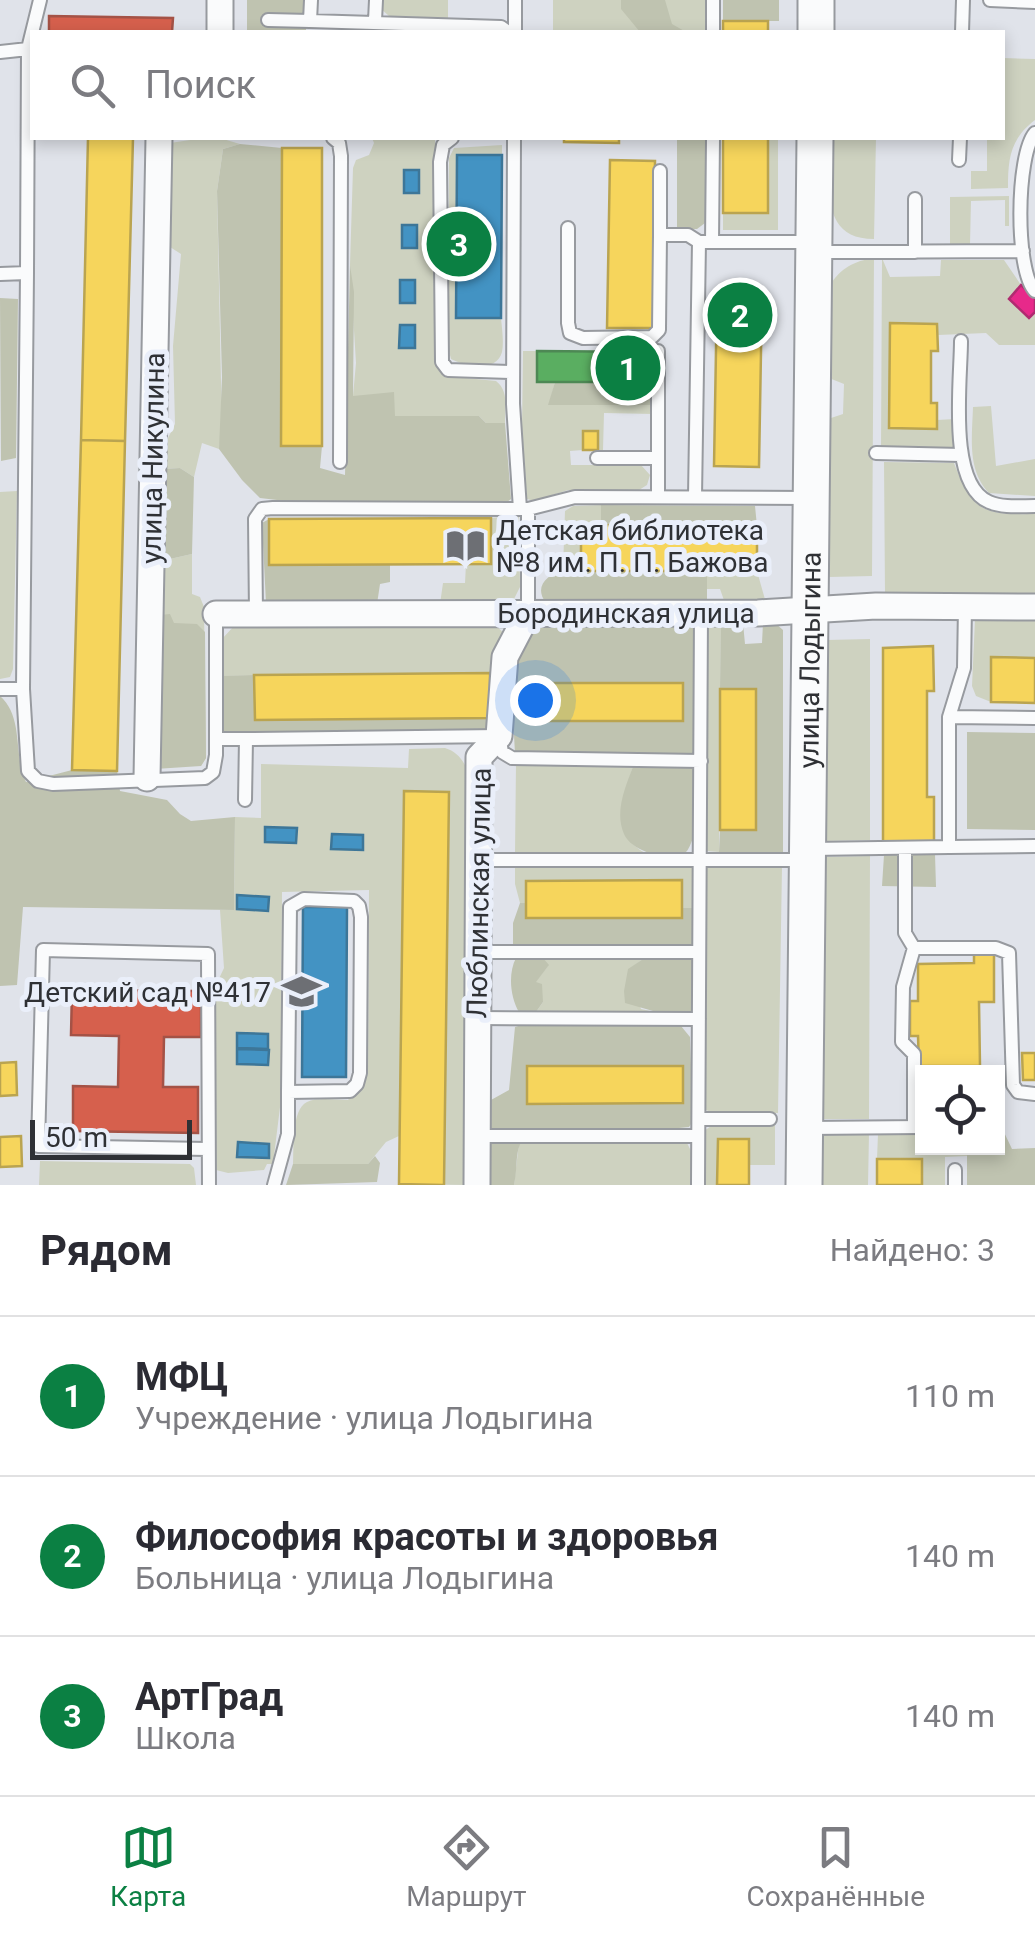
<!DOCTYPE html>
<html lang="ru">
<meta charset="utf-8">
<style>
:root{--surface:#fff;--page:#f2f2f3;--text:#2b2b33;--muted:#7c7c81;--line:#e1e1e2;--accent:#0b8043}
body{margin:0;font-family:Roboto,sans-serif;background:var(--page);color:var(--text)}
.controls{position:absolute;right:30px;bottom:30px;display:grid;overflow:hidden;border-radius:0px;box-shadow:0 5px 15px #0003}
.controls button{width:90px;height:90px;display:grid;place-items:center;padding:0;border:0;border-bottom:2px solid var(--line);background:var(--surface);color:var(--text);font:50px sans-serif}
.scale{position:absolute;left:30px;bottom:25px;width:162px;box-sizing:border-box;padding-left:10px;border:5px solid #2f3135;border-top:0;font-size:28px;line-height:35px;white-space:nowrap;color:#2f3135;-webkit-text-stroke:8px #eaeffa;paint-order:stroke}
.you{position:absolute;left:535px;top:700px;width:35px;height:35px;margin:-25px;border:8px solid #fff;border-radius:50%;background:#1a73e8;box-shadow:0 0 0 15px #1a73e833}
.badge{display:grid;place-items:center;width:65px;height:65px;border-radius:50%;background:var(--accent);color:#fff;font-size:32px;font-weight:700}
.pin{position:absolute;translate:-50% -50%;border:5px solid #fff;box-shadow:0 2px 10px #0006}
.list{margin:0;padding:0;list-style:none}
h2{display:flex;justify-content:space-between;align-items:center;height:130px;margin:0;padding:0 40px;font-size:42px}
h2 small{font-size:32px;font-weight:400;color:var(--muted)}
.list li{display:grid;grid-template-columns:65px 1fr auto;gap:30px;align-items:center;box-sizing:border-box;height:160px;padding:0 40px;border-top:2px solid var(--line)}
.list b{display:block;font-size:38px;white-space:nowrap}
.list p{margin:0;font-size:32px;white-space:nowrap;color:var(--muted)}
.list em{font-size:32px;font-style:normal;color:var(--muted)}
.icon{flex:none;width:55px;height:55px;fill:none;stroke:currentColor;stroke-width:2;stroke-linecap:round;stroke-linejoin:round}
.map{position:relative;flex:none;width:1035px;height:1185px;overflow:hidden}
.search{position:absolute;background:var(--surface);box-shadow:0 5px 15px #0003;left:30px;right:30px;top:30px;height:110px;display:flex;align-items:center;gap:25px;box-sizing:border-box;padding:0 35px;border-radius:0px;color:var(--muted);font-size:38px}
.sheet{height:610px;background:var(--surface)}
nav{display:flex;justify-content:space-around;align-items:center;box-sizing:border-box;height:140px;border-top:2px solid var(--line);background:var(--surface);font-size:28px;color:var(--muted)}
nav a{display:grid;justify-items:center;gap:5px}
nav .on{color:var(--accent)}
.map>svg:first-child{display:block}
.green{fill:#ced2c0}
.forest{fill:#bfc3b0;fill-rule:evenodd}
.homes{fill:#f6d55c;stroke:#baa450;stroke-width:2.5}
.shops{fill:#d6604d;stroke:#a45246;stroke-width:2.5}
.schools{fill:#4393c3;stroke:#3d7698;stroke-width:2.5}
.health{fill:#e7298a;stroke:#b02b70;stroke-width:2.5}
.public{fill:#5aae61;stroke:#4d8854;stroke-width:2.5}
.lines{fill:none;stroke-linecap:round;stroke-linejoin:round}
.lane-casing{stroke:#979a9f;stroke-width:16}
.street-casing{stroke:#979a9f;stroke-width:29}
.secondary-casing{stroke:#979a9f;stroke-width:39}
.lane{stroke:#fafbfc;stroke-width:12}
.street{stroke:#fafbfc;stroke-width:25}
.secondary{stroke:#fafbfc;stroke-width:35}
.labels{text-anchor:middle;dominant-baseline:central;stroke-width:10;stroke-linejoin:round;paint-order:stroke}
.street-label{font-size:28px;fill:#2f3135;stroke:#eaeffa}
.poi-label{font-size:28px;fill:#2f3135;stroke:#eaeffa;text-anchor:start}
</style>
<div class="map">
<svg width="1035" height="1185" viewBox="0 0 1035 1185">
<rect width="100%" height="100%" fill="#e0e3ea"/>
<!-- green -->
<path class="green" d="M380,0H448V18L389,16L380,8Z
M553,0H705V32H553Z
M1003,58L1035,59V120C1010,139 1008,159 1008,188L971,189V171H987V138H1002Z
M372,138H435L438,362L446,376L496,381C509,391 505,408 505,423H486L479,416H394L353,396L356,363L350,265L353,168L356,160L369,155L374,143Z
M768,138H778V230H723V213L768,212Z
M831,138H876L874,239C816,239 831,178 831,138Z
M197,139H223L240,144L223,149L217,191L222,429L219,449L202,443L194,477L180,468L162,469L167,440L175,424L173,346L181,254L170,247L165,234L170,143Z
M502,145V155L457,156L456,318H501C502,329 504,342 502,352C497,373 464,366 451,359L448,347L449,158L454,148Z
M1009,196V226H1005V200L971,201L970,245L950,246V197Z
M874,258L872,576L829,577L828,419L843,414L844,384L829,378L830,285C841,268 854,261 874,258Z
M882,258L890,277L940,276L941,260H1004L1021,285L1035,298V345H999L986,333L938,335L937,324H891L889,428L936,429L937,420L955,419V448H881Z
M523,351H537L538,382H555L549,405H653V414L604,413L603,450H598V431H583V450L570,451L571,465H641L650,475L647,485L639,490H568L534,501L527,499L522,429Z
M991,406L996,466L1035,459V496L989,493C967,470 972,438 973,407Z
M884,462L954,463C973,512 983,515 1035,514V596L885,595Z
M17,491L13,669L10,677L0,679V492Z
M601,505V526L581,571L563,569L565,511L573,506Z
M519,515L520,587L512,603L440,604L443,583H465L466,564L491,518Z
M192,554V594L200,597L204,607L206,758L201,766L154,744L161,561Z
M707,571H757L766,603H725L720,589H707Z
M1035,617V658L992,657L991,702L976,696L972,686L975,619Z
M707,623H721L719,852L706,851Z
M495,625L504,633L490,718L489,673L222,676V639L234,626Z
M870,639V840L824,841L826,640Z
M445,748C458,752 465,762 469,775L466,1185L399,1184V1136L386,1142L368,1164H293C294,1148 291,1110 307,1102C317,1097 337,1100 348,1100L368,1074L369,890L282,892L281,1099L273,1164H267L264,1170L228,1173L212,1169L216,985L224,968L220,910H234L235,817L261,818V764L408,768L409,749Z
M516,764H634C623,796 609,835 647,854L515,853Z
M870,856L869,1119H822L824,857Z
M687,863L692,866L695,908H682L681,880L526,881V903H520L515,884V864Z
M706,866L782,867L778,1113H713L706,1110L704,1104Z
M543,958L643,959L628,970L641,1009L660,1013L536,1012L543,1002L535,982L548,966Z
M714,1124H775V1165H749V1139H719L717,1185H703L704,1131Z
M922,1133V1148H967V1156L945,1157V1185H922L921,1159H877L878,1134Z
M822,1134H869L868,1185H821Z
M686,1141L691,1151L692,1185H514L519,1143Z
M40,1161L190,1164L194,1168L196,1185H39Z"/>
<!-- forest -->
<path class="forest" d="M247,0H306V32H247Z
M621,0H665L672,24L686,32H640L621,9Z
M723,0H779V21H723Z
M677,138H706V216L705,223L697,229H677Z
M240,144L282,148L281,445L322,446L320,468L345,475L350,265L354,292L353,396L394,392L395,416H479L486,423H505L511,499L507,502H294L260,498L242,480L219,449L222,377L217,191L223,149Z
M0,298L18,299L16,458L1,461Z
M555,382H651L653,405H548Z
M180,468L194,477L192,554L161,561L160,513L165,488L162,469Z
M601,505L755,506L757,526H601Z
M269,519L390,564V582L380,584L377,604L266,603L262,523Z
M563,569L707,571V603H546C533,586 548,575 563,569Z
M170,614L174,623L197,624L205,632L206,758L201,766L155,769L160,615Z
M694,623V836C693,838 689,849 687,851C674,864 631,852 624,834C614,811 626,786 634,764L515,754C514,720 503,641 541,624ZM527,683H683V720L682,721Z
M721,623H743L745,644L762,643L763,623H775L783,630V852H719L720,830L756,829V689H720Z
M254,675L255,720L490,718L484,731L223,732L222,676Z
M0,696C24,717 13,754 26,782L72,770L117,771L120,791L167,800L180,814L191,821L235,817L234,910L23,907L17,985L0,986Z
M967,732L1035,733V830L967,829Z
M935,854L936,887L882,886L884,855Z
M520,903H526V918H681L682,908H695L694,947L521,948L513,945V923Z
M516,958H543L549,965L536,982L542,984L543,1002L536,1012H519C510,997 508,973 516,958Z
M694,958V1001L691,1012L660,1013L625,1003L624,991L628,969L643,959Z
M525,1024L681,1026L690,1037L693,1121L689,1127L679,1128H539C510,1140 520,1160 514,1185H489L486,1121L491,1100L509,1090L515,1027Z
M1001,1126L1012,1149L1035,1148V1185H967V1148H998V1127Z
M375,1156L380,1163L377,1182L286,1185L293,1164H368Z"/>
<!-- homes -->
<path class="homes" d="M723,21H768V32H723Z
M88,138H133L125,441L81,440Z
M564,138H619V143L564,142Z
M723,138H768V213H723Z
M282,148H322V446H281Z
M610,160L655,161L653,328H607Z
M717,292L762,293L759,467L714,466Z
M890,323L937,324L938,351H931V403H937V429L889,428Z
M583,431H598V450H583Z
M81,440L125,441L117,771L72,770Z
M491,518V564L269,565V519Z
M581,525L757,526V571H581Z
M933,646L934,691H927V797H934V842H883V648Z
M991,657L1035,658V703L991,702Z
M490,673V718L255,720L254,675Z
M527,683H683V721H527Z
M720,689H756V830H720Z
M404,791L449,792L444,1185L399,1184Z
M682,880V918H526V881Z
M974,952H994V1002H979L980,1066H919L918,1036H910V1001H918V964L974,963Z
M1022,1053H1035V1080H1023Z
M16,1062L17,1095L0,1096V1063Z
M527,1066H683V1103L527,1104Z
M21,1136L22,1166L0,1167V1137Z
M718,1139H749V1185H717Z
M877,1159H922V1185H877Z"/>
<!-- shops -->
<path class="shops" d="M49,16L173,18L172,32H49Z
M72,990L201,991V1037H164L163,1087H198V1133L73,1131V1086L118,1087L119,1036L71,1035Z"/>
<!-- schools -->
<path class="schools" d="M457,155H502L501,318H456Z
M404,170H419V193H404Z
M402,225H417V248H402Z
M400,280H415V303H400Z
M400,325H415V348H399Z
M265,827L297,828L296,843L265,842Z
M332,834L363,835V850L331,849Z
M237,895L269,897L268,911L237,909Z
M303,907H347L346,1077H302Z
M237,1033L268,1034V1049L237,1048Z
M237,1049L269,1050L268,1065L237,1064Z
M238,1142L269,1144V1158L237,1157Z"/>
<!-- health -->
<path class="health" d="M1021,285L1035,298V312L1029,318L1009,299Z"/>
<!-- public -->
<path class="public" d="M537,351L651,352V382H537Z"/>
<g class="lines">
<defs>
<path id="lane" d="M311,0L310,21L501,27L508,32
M990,0L1035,2
M268,20L310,21
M375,21L376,0
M515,32V0
M713,32V0
M962,32L963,0
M28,49L40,0
M0,52L28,49L27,273L0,274
M1035,133C1016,155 1015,271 1035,291
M333,138L339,143L341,156L340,462
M452,138L443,145L440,162L442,362L448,370L513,372
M514,138L513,404L520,509
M959,160L960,138
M660,171V235
M915,199V252
M568,228V323L570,333L583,338L652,337L659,330L660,235H688L699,242
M712,242L713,138
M816,252L1023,251
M27,273L23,689L28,771L38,781L53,784L205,778L213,772L216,755V614
M961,341C961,381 947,484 989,502C1003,508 1020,506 1035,506
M658,351V458
M876,453L961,455
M597,458H658V497
M695,497L699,242H811
M528,509L575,497L809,498
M965,606L964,668L949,717L1035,718
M256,614L255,519L262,509L273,508L528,509V613
M0,689H23
M216,739H246
M245,800L246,739L499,736L502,752L512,758L701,761
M949,847L1035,846
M905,848V933L914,948
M811,849L949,847V717
M477,860H804
M477,952H699
M477,1018L699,1019
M699,1119H770
M914,1127V1054L902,1042L903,987L914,948H996L1009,953L1013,1085L1018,1092L1035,1094
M807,1128L922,1127
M477,1136H698
M207,1149L38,1146L43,950L208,954L209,1185
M955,1170V1185
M274,1185L288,1134V1092L350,1091L357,1084L360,1073L361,917L359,906L354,901L304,899L290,907L288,1092
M698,1185L701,613"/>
<path id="street" d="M220,32V0
M216,614L758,613L876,606L1035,607
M147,778L159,138
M477,1185L479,757L499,736L505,657L528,613"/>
<g id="secondary">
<path d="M816,32V0"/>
<path id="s1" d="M804,1185L815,138"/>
</g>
</defs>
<!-- lane casing -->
<use href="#lane" class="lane-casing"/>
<!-- street casing -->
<use href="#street" class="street-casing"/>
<!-- secondary casing -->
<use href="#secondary" class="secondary-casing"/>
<!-- lane -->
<use href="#lane" class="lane"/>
<!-- street -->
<use href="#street" class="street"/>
<!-- secondary -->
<use href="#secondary" class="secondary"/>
</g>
<!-- icons -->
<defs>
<symbol id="library-bare" viewBox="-9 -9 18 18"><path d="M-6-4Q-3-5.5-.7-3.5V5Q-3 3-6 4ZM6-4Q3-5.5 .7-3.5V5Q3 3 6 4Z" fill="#6d6f74" stroke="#eaeffa" stroke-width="2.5" paint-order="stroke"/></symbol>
<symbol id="school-bare" viewBox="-9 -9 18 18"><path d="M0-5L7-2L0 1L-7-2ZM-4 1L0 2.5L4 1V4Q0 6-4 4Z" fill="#6d6f74" stroke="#eaeffa" stroke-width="2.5" paint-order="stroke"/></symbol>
</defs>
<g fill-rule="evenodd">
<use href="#library-bare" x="438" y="518" width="55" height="55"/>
<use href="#school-bare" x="274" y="964" width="55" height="55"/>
</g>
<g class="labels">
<!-- street labels -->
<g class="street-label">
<text transform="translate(153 458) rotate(-89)">улица Никулина</text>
<text x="626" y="613">Бородинская улица</text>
<text stroke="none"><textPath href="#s1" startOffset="525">улица Лодыгина</textPath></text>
<text transform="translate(479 893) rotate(-89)">Люблинская улица</text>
</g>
<!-- poi labels -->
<g class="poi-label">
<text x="496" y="530">Детская библиотека<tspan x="496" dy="32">№8 им. П. П. Бажова</tspan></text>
<text x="271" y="992" text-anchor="end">Детский сад №417</text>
</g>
</g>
</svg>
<div class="controls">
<button><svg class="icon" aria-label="locate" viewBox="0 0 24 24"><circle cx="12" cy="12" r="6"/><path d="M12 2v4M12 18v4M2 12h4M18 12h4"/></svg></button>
</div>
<div class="scale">50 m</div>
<div class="you"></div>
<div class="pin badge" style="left:628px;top:368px">1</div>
<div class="pin badge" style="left:740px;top:315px">2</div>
<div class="pin badge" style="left:459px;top:244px">3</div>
<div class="search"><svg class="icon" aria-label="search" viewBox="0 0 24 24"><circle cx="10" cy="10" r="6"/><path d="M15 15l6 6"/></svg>Поиск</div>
</div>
<section class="sheet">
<h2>Рядом<small>Найдено: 3</small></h2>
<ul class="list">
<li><span class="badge">1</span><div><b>МФЦ</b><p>Учреждение · улица Лодыгина</p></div><em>110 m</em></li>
<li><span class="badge">2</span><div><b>Философия красоты и здоровья</b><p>Больница · улица Лодыгина</p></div><em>140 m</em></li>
<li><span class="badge">3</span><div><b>АртГрад</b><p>Школа</p></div><em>140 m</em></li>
</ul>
</section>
<nav>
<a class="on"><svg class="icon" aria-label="map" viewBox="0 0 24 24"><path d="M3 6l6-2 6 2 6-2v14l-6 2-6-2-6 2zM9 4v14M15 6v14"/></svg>Карта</a>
<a><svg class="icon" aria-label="directions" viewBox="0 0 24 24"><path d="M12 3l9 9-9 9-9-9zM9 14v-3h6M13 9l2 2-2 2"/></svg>Маршрут</a>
<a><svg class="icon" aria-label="saved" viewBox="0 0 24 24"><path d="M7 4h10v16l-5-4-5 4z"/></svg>Сохранённые</a>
</nav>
